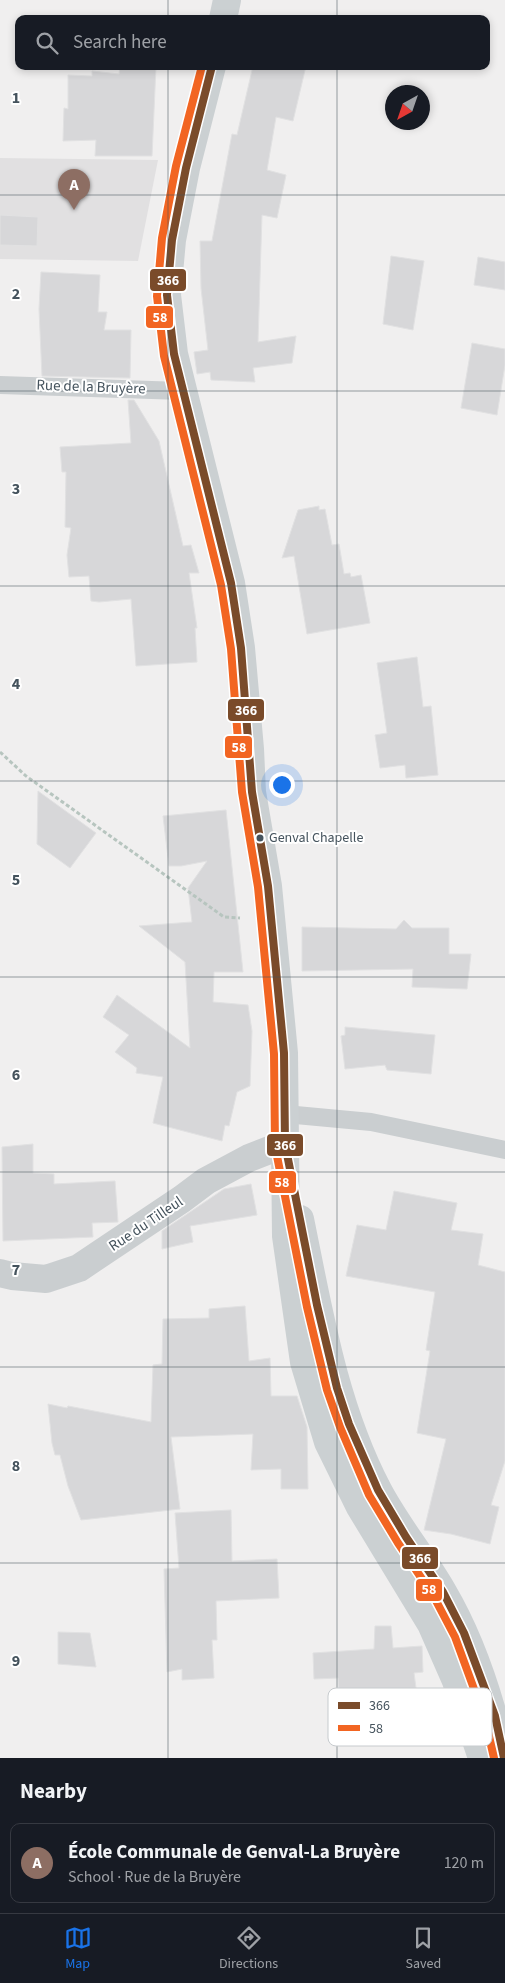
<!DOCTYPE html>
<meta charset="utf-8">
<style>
:root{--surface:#171b24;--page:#20242c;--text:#f1f3f6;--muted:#9ea1a6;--line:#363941;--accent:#1a73e8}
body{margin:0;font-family:"Source Sans 3",sans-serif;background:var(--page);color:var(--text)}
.compass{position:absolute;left:385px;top:85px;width:45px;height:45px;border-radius:50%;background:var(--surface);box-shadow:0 2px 8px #0003;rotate:220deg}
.you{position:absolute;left:281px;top:784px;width:18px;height:18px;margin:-12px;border:4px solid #fff;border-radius:50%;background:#1a73e8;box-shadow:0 0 0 8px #1a73e833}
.badge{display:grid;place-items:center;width:32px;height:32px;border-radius:50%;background:var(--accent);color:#fff;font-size:16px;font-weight:700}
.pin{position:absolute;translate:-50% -41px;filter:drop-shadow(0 1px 2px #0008)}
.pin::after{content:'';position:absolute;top:26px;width:18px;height:15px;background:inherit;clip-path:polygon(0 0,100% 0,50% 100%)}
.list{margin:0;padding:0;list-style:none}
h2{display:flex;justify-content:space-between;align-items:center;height:65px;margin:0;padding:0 20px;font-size:21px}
h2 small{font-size:16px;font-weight:400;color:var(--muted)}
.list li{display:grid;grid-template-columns:32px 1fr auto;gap:15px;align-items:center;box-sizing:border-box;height:80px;margin:0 10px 10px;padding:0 10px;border:1px solid var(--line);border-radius:10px}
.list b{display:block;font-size:19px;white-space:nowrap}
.list p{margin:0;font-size:16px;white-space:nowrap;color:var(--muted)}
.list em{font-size:16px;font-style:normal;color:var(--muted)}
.icon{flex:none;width:28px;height:28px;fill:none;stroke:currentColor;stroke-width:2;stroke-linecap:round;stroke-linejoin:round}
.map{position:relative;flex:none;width:505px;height:1758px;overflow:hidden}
.search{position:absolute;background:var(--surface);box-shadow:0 2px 8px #0003;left:15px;right:15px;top:15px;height:55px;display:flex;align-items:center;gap:12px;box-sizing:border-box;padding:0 18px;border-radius:10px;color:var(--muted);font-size:19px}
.sheet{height:155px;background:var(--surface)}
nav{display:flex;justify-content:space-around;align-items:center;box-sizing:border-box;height:70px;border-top:1px solid var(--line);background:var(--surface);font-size:14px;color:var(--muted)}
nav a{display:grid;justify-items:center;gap:2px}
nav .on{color:var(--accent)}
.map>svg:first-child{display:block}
.education{fill:#e1e0e1}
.building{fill:#d7d7d9;stroke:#e1e1e2}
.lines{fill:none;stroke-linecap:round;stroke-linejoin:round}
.path{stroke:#b7c5bf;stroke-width:3;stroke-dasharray:4 2.5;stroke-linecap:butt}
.service{stroke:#caced0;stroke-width:18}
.minor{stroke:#caced0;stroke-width:28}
.secondary{stroke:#cbd0d2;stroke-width:28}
.bus-1-casing{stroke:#fff;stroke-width:11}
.bus-2-casing{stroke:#fff;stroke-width:11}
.bus-1{stroke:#7a4b2a;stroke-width:8}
.bus-2{stroke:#f26522;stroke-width:8}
.grid{fill:none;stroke:#45535d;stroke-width:1;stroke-opacity:0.55}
.bus-dot{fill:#45535d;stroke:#fff;stroke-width:2}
.labels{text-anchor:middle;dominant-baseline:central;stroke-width:4;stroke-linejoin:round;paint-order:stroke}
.bus-label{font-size:14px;fill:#45535d;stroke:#fff;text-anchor:start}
.street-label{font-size:15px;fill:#45535d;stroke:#fff}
.key{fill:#fff;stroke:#c7cbce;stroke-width:1}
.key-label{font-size:14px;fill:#45535d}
.grid-label{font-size:16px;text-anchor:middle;font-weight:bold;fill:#45535d;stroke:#fff;stroke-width:4;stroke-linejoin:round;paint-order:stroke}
.line-badge{stroke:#fff;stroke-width:2}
.badge-label{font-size:14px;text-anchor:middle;font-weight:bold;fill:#fff}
</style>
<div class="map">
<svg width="505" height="1758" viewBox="0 0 505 1758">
<rect width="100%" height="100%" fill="#f0efef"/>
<!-- education -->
<path class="education" d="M0,158L158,160L138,261L0,259Z"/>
<!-- building -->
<path class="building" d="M120,66H156L152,156H95L96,140L63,141L64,108L68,109V75L92,76V71L119,74Z
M253,66H306L293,121L276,117L267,170L286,175L277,218L262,215L258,342L296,336L292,363L253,368L255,382L211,380L210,372L197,374L194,352L208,350L201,288L200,241H212L232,134L237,135Z
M0,215L38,217L37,246L0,245Z
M391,256L424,261L413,330L383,324Z
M478,257L505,262V290L474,285Z
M41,272L100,275L98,312H107L104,330H131L130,378L42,376L39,309Z
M472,343L505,349V365L497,415L461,408Z
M128,400H134L159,441L183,546L191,545L199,573H189L197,628H195L197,662L136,666L131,599L99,602L91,601L89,576L69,577L67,555L71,528L65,527L66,472H62L60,447L131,443Z
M319,506V510L325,509L332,545L339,544L344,574L350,573L351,577L361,575L370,623L307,634L294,556L282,558L298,510Z
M417,657L423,707L431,706L438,775L406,778L405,765L380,768L375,735L387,733L377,663Z
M38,791L96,833L70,868L37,844Z
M226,810L243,972H214L213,1002L248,1005L252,1031L250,1086L237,1092L229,1126L225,1125L222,1141L153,1123L163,1077L136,1073L137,1068L115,1052L129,1035L103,1017L117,995L190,1048L185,962L139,926L192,922L188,888L207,861L181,866H169L163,816Z
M404,920L412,928H449V954H471L467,989L412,987L413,969L302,971V927L396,929Z
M345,1027L435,1035L431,1074L387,1070L385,1065L345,1069L341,1036L345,1035Z
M33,1144V1173L54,1174V1184L115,1181L118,1222L92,1223L93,1237L3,1241L2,1147Z
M251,1184L257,1215L190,1226L193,1242L162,1249V1231L224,1189Z
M394,1191L457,1203L451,1230L483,1234L478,1265L505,1272V1461L491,1505L499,1507L490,1544L451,1534L424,1530L446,1439L417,1433L430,1351L426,1350L435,1292L346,1276L357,1225L386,1230Z
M245,1306L249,1361L270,1358L271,1396H297L307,1427L308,1489H281V1469L251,1470L253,1434L171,1437L180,1509L81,1520L68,1486L60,1455H55L52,1443L48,1404L67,1408L68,1406L151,1422L153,1365L162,1364L163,1319L209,1318V1309Z
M231,1510L232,1561L277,1559L279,1598L216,1601L217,1640H212L214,1678L182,1680V1669L167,1672L164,1569L179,1568L175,1513Z
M375,1626H391L393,1648L422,1646L423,1672L414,1673L416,1688L397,1689L398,1704H371V1700L339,1703L338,1678L314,1679L313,1653L374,1649Z
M58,1632L90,1633L96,1667L58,1664Z"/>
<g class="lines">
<!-- path -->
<path class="path" d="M0,752L26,776L224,917L240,918"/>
<!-- service -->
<path class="service" d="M0,385L182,391
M285,1114L371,1122L505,1150"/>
<!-- minor -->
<path class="minor" d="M0,1273L12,1276L46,1279L79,1268L182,1199L206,1181L249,1158L285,1144"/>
<!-- secondary -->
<path class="secondary" d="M223,19L227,0
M212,66L186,168L172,240L167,295L174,354L231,583L241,648L250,749L252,792L268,886L284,1053L286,1236L304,1362L328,1442L360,1507L431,1624L456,1681L482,1758
M300,1219C319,1312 334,1406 378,1490C397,1526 423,1557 443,1592C473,1643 491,1701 504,1758"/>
<defs>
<path id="bus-1" d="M212,66L186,168L172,240L167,295L174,354L231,583L241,648L252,792L268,886L284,1053L285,1144L317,1305L337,1388L349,1424L378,1490L406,1537L443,1592L464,1633L495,1716L504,1758"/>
<path id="bus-2" d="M202,66L176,166L162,238L157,296L164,356L221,585L231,649L242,792L258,887L274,1054L275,1146L307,1307L327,1390L340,1427L369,1495L398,1543L434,1597L455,1637L485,1719L494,1758"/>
</defs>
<!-- bus-1 casing -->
<use href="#bus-1" class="bus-1-casing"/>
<!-- bus-2 casing -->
<use href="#bus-2" class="bus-2-casing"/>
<!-- bus-1 -->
<use href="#bus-1" class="bus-1"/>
<!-- bus-2 -->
<use href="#bus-2" class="bus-2"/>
</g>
<!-- grid -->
<path class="grid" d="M168,0V19M337,0V19M168,66V1758M337,66V1758M0,195H505M0,391H505M0,586H505M0,781H505M0,977H505M0,1172H505M0,1367H505M0,1563H505"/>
<!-- markers -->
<circle class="bus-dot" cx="260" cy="838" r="4.5"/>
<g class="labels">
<!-- bus labels -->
<g class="bus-label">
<text x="269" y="838">Genval Chapelle</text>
</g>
<!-- street labels -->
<g class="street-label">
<text transform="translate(91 387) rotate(2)">Rue de la Bruyère</text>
<text transform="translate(146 1224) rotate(-34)">Rue du Tilleul</text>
</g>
</g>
<!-- legend -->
<rect x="328" y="1688" width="164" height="58" rx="8" class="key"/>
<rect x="338" y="1702" width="22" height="7" fill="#7a4b2a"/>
<rect x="338" y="1725" width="22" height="6" fill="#f26522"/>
<g class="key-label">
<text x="369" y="1710">366</text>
<text x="369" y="1733">58</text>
</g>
<g class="grid-label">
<text x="16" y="103">1</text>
<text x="16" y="299">2</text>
<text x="16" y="494">3</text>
<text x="16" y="689">4</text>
<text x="16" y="885">5</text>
<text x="16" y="1080">6</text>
<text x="16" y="1275">7</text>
<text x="16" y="1471">8</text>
<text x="16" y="1666">9</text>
</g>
<g class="line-badge">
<rect x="149" y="268" width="38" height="24" rx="5" fill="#7a4b2a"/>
<rect x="145" y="305" width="29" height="24" rx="5" fill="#f26522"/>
<rect x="227" y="698" width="38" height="24" rx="5" fill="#7a4b2a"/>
<rect x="224" y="735" width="29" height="24" rx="5" fill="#f26522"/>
<rect x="266" y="1133" width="38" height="24" rx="5" fill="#7a4b2a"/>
<rect x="268" y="1170" width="29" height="24" rx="5" fill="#f26522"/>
<rect x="401" y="1546" width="38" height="24" rx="5" fill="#7a4b2a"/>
<rect x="415" y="1578" width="28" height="24" rx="5" fill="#f26522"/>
</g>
<g class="badge-label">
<text x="168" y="285">366</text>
<text x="160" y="322">58</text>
<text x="246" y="715">366</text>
<text x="239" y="752">58</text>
<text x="285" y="1150">366</text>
<text x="282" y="1187">58</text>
<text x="420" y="1563">366</text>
<text x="429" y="1594">58</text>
</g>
</svg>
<svg class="compass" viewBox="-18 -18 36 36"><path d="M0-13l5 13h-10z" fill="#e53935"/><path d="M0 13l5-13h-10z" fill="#9ea1a6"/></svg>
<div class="you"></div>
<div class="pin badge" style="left:74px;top:210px;background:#8d6e63">A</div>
<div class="search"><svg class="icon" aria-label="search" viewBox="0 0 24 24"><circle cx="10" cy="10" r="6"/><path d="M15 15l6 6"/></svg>Search here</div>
</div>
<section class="sheet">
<h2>Nearby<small></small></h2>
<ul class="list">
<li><span class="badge" style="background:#8d6e63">A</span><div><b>École Communale de Genval-La Bruyère</b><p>School · Rue de la Bruyère</p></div><em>120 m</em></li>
</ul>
</section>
<nav>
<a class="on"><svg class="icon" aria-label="map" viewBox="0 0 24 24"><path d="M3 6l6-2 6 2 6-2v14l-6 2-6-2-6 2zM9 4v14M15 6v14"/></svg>Map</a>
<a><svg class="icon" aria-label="directions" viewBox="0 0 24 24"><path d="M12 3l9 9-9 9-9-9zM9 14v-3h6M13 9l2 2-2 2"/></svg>Directions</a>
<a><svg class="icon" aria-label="saved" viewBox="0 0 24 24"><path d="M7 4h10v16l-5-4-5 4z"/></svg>Saved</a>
</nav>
